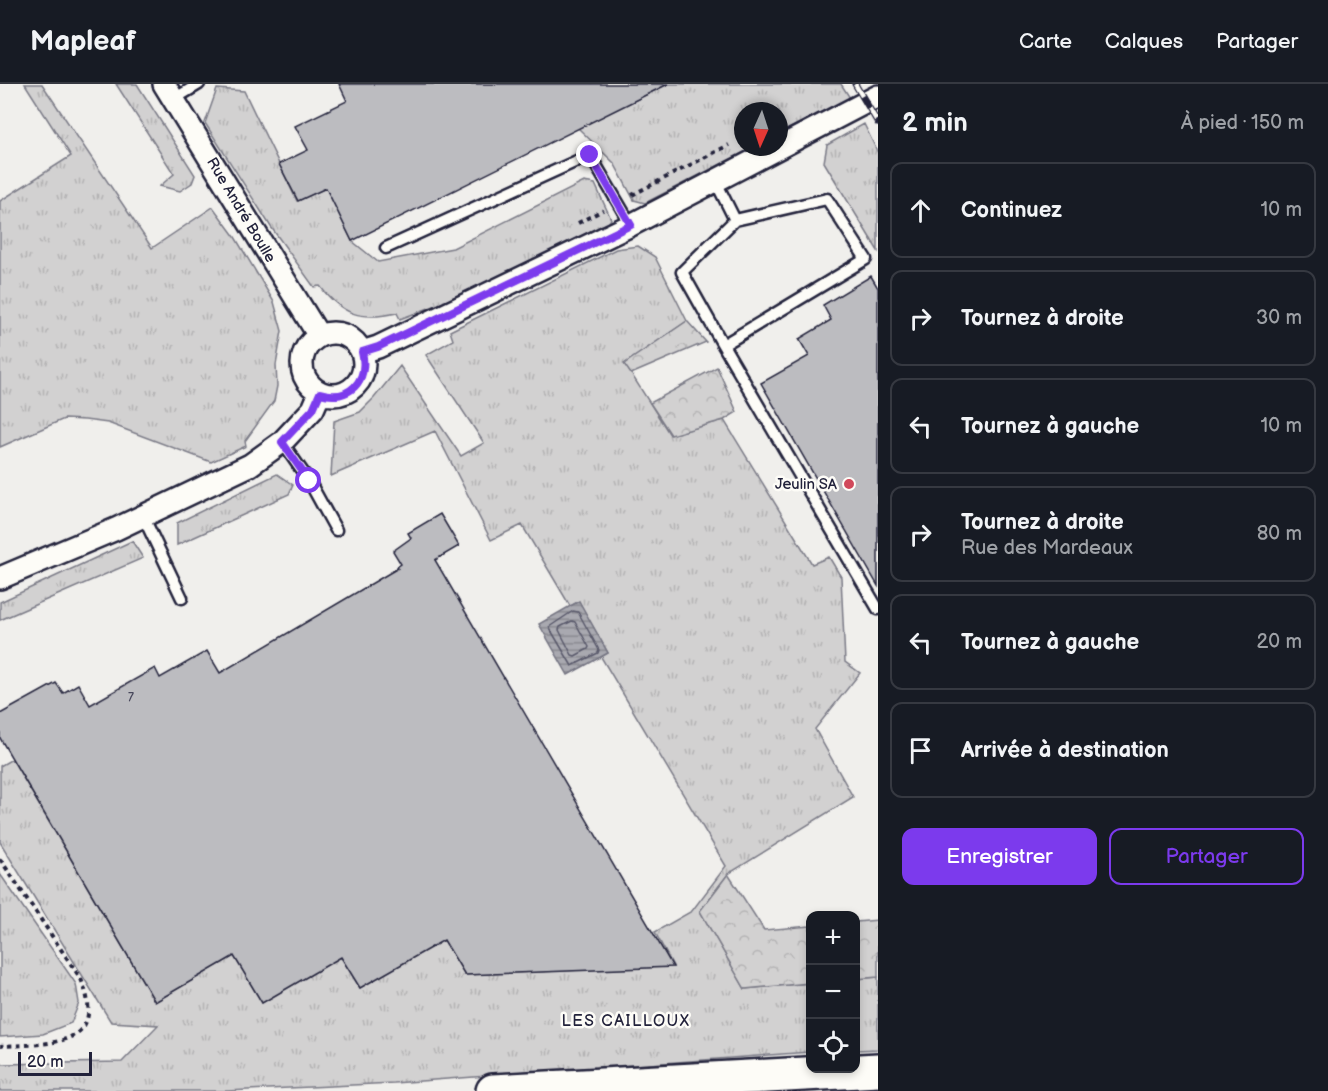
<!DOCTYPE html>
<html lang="fr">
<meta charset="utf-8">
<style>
:root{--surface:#171b24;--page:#242831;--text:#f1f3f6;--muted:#9ea1a6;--line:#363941;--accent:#7c3aed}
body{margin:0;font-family:"Balsamiq Sans",sans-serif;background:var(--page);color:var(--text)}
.controls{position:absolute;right:18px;bottom:18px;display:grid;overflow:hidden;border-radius:12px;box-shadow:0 3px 9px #0003}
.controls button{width:54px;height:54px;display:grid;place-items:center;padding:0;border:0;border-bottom:2px solid var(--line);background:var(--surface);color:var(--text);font:30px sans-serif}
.compass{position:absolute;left:734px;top:18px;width:54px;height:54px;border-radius:50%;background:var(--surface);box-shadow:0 3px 9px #0003;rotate:183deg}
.scale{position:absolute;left:18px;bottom:15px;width:74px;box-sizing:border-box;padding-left:6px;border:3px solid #22223b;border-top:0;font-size:16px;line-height:21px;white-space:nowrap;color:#22223b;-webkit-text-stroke:4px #fdfcf7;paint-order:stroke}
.stop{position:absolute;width:18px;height:18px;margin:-14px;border:4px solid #7c3aed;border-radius:50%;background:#fff}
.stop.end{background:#7c3aed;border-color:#fff;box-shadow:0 2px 6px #0008}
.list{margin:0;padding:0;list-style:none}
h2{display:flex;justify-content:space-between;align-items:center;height:78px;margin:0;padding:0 24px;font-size:26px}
h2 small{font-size:20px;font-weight:400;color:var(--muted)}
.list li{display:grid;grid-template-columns:39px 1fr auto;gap:18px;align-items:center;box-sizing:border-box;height:96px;margin:0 12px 12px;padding:0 12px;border:2px solid var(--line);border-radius:12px}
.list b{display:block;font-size:22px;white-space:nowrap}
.list p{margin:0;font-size:20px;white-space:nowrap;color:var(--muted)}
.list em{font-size:20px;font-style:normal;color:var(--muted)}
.actions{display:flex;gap:12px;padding:18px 24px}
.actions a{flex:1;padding:14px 0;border:2px solid var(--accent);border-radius:12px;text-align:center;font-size:21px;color:var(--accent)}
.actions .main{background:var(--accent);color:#fff}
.icon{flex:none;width:33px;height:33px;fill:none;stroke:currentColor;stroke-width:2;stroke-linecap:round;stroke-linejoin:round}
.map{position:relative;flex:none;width:878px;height:1007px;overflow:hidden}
header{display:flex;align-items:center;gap:36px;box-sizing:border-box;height:84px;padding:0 30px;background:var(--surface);border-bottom:2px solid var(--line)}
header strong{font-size:28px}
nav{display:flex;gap:33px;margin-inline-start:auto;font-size:21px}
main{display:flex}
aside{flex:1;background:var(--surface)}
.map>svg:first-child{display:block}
.grass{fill:url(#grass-tufts);stroke:#7a7a86;stroke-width:1.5}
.forest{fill:url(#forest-crowns);stroke:#7a7a86;stroke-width:1.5}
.water{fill:url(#water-rules);stroke:#737381;stroke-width:1.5}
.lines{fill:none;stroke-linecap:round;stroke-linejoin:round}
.shore{stroke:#58586a;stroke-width:1.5}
.building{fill:#bcbcc0;stroke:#22223b;stroke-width:1.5}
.service-casing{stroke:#22223b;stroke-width:15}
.minor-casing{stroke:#22223b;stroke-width:26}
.primary-casing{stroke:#22223b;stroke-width:38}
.path{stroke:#22223b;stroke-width:4;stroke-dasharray:4.5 4.5;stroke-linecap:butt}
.service{stroke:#fdfcf7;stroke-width:10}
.minor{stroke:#fdfcf7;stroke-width:21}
.primary{stroke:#fdfcf7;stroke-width:33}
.rail-casing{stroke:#22223b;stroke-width:7}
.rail{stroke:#fdfcf7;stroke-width:4.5;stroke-dasharray:14;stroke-linecap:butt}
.route{stroke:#7c3aed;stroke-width:8}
.poi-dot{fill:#d1495b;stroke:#fdfcf7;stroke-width:2}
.labels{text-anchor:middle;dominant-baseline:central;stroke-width:5;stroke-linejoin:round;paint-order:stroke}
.number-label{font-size:12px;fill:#48485c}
.street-label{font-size:15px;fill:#22223b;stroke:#fdfcf7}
.poi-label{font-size:15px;fill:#22223b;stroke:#fdfcf7;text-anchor:end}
.neighbourhood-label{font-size:16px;letter-spacing:1.5px;fill:#22223b;stroke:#fdfcf7}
</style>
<header>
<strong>Mapleaf</strong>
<nav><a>Carte</a><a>Calques</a><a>Partager</a></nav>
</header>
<main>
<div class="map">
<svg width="878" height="1007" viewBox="0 0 878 1007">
<defs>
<pattern id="grass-tufts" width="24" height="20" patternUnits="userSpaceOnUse" patternTransform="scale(1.5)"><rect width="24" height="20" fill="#d2d1d1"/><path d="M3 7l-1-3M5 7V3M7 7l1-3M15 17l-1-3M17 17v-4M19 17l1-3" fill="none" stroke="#b4b3b4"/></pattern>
<pattern id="forest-crowns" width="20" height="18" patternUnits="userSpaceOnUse" patternTransform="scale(1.5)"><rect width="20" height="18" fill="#d2d1d1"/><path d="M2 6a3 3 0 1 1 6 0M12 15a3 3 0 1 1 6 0" fill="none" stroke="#b4b3b4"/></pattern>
<pattern id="water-rules" width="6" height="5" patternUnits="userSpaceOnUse" patternTransform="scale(1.5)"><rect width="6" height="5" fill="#a9a9b0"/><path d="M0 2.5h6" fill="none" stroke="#898990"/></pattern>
</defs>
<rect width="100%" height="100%" fill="#f0efec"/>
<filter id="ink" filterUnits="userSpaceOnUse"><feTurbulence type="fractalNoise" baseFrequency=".0167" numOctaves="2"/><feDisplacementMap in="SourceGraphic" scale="12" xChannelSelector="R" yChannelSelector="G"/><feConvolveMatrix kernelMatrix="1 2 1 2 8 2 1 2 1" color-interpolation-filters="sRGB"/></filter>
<g filter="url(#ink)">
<!-- grass -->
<path class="grass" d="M25,0H42L152,164L213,123L235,153L274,218L282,247L276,281L277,302L274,317L245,357L246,362L211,378L108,339L85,336L64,335L0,363V117L71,72Z
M116,0H137L195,91L192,99L180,107L160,102L174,90Z
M668,0H841L850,14L779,50V27H743V63H754L645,119L634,116L614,79L578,44Z
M217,5L244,7L297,117L326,104L352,157L378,178L453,164L584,98L595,100L611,135L606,143L442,219L400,235L397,229C361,237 342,231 320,202L314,203L271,143L205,39Z
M864,40L878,69V167L824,78L827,61Z
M638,162L655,173L687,237L625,280L670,351L724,336L812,480L829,473L841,493L845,578L860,589L815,645L853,713L728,790L700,827L745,905L810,899V968L394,999L227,1007H0V980L122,978L158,941L111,938L0,758V682L12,675L155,918L234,872L262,919L341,873L360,904L444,856L465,891L673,882L655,848L692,827L726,782L601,573L608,569L579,518L570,522L522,441L491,456L435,347L331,392L334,337L360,328L374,314L400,282L461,372L484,359L426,271L453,256L450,247L616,165Z
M277,390L293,401L289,410L177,461V439Z
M132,457L143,474L0,536V518Z
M0,790L76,900L79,919L71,939L43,950L0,953Z
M878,893V965L856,966V895Z"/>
<!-- forest -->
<path class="forest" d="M687,237L706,258L631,290L624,280Z
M717,283L737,328L724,336L671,351L650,319Z
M728,790L764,846L810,842V899L745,905L700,827Z
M878,836V893L856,895V838Z"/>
<!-- water -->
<path class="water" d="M579,517L608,569L568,591L539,540Z"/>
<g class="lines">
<!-- shore -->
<path class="shore" d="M573,527L578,528L599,566L598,569L572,582L549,543Z
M572,537L575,538L589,563L588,565L575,572L572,571L559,546L560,543Z"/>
</g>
<!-- building -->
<path class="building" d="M339,0H668L352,157L326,104L298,117L279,80L308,66L295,42L347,17Z
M871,192L878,204V502L761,299L809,272L799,255L831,236L823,221Z
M440,430L459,462L435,476L673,883L465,891L444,856L360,904L341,873L262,919L234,872L155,918L0,654V630L56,599L63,609L78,600L90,621L155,584L160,594L207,567L220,589L398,484L397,483L401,480L393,467L411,454L408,449Z"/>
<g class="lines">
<defs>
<path id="service" d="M174,15L199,0
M716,98L735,136
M827,115L866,175L723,261L682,188L735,136Z
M386,164L590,71L631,141
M723,261L878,525
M282,358L309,397L336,446
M143,432L182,514"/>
<path id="minor" d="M164,0L319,252
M302 280a31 31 0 1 1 62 0a31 31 0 1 1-62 0Z
M362,268L378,263L631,141L878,12
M0,494L116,445L250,381L282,358L313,325L320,309"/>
<path id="primary" d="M493,1007L878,986"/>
</defs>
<!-- service casing -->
<use href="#service" class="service-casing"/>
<!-- minor casing -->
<use href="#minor" class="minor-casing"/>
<!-- primary casing -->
<use href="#primary" class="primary-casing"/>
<!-- path -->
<path class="path" d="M632,111L729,61
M578,139L603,126
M0,775L81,895C110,964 47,960 0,962"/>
<!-- service -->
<use href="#service" class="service"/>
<!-- minor -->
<use href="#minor" class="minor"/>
<!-- primary -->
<use href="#primary" class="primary"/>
<defs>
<path id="rail" d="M855,0L878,39"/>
</defs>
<!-- rail casing -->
<use href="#rail" class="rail-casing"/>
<!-- rail -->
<use href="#rail" class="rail"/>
</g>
</g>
<g class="lines" filter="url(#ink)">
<!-- route -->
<path class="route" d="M309,397L282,358L313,325L320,309C349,318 369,297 362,268L378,263L631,141L590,71"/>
</g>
<!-- markers -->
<circle class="poi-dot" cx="849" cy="400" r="6"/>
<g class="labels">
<!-- number labels -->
<g class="number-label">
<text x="131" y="613">7</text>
</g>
<!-- street labels -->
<g class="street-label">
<text transform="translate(241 126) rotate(59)">Rue André Boulle</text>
</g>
<!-- poi labels -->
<g class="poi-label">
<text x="837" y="400">Jeulin SA</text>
</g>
<!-- neighbourhood labels -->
<g class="neighbourhood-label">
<text x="626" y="937">LES CAILLOUX</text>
</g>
</g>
</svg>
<div class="controls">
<button>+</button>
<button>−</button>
<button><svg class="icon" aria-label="locate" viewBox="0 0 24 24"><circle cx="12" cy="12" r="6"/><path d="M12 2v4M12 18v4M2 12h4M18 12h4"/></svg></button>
</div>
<svg class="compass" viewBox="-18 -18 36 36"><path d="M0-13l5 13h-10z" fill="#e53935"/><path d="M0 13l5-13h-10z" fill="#9ea1a6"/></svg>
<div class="scale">20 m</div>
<div class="stop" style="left:309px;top:397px"></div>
<div class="stop end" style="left:590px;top:71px"></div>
</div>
<aside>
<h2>2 min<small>À pied · 150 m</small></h2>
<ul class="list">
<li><svg class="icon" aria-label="ahead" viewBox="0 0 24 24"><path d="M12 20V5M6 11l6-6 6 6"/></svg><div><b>Continuez</b></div><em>10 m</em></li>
<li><svg class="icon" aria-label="right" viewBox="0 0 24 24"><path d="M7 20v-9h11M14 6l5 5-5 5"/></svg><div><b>Tournez à droite</b></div><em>30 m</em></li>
<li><svg class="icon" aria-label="left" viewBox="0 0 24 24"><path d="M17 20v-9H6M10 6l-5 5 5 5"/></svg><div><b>Tournez à gauche</b></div><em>10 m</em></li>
<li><svg class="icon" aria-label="right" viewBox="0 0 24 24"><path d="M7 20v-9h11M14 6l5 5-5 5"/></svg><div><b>Tournez à droite</b><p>Rue des Mardeaux</p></div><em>80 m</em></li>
<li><svg class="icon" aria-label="left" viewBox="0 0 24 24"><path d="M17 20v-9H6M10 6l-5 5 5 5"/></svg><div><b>Tournez à gauche</b></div><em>20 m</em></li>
<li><svg class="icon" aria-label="arrive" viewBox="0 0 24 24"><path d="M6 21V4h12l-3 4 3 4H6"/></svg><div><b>Arrivée à destination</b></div></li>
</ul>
<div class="actions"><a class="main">Enregistrer</a><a>Partager</a></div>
</aside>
</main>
